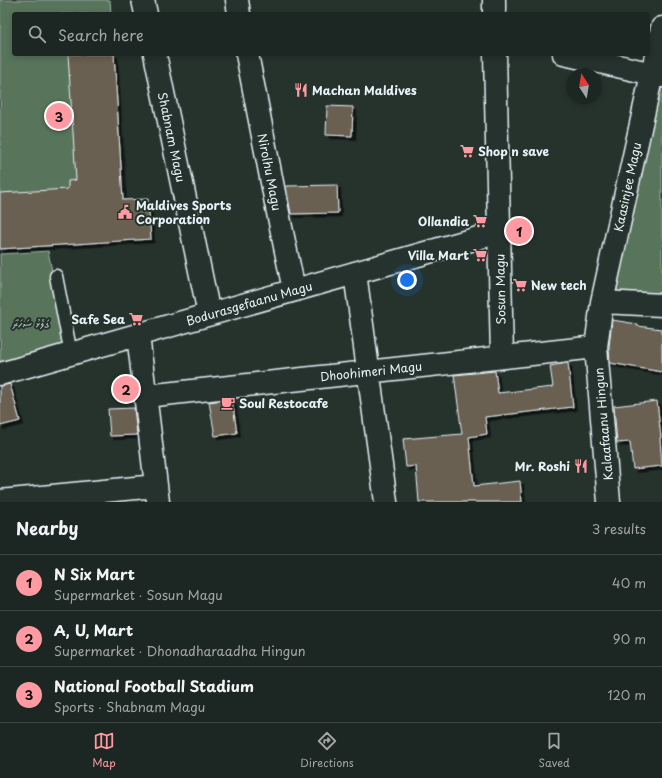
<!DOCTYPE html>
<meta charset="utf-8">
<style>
:root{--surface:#1c2622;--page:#252e2a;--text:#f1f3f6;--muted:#a0a5a5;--line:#3a4340;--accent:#ff9aa2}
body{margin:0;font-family:"Playpen Sans","Noto Sans Thaana",sans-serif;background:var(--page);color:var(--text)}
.compass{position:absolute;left:566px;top:68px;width:36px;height:36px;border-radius:50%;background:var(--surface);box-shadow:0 2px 6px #0003;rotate:348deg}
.you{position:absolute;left:407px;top:280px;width:14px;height:14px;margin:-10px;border:3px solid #fff;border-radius:50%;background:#1a73e8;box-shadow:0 0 0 6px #1a73e833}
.badge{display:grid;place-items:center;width:26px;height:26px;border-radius:50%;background:var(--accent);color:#111;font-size:13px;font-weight:700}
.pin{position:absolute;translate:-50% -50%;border:2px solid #fff;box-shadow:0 1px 4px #0006}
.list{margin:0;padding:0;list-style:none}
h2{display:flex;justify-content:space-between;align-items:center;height:52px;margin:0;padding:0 16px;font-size:17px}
h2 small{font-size:13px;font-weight:400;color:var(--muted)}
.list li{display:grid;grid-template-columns:26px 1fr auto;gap:12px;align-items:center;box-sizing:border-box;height:56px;padding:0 16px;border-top:1px solid var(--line)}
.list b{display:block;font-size:15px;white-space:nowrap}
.list p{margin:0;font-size:13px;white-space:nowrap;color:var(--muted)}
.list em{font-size:13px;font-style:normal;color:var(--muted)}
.icon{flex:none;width:22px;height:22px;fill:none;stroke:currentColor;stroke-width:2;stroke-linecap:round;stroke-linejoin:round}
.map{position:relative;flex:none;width:662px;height:502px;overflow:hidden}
.search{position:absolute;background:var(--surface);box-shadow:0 2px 6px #0003;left:12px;right:12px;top:12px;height:44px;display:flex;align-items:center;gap:10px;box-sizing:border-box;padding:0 14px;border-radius:4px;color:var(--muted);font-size:15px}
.sheet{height:220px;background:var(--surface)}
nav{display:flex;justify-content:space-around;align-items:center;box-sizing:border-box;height:56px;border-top:1px solid var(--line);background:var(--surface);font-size:11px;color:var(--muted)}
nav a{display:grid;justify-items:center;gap:2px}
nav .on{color:var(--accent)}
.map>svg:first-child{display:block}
.green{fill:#58755c;stroke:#a0b3aa}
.building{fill:#696151;stroke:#e8f1f8;filter:url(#shadow)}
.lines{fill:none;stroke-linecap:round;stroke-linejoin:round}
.lane-casing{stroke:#e8f1f8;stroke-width:15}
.street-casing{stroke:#e8f1f8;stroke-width:25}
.secondary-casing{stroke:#e8f1f8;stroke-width:25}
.lane{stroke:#26332d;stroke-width:12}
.street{stroke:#26332d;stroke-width:22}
.secondary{stroke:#26332d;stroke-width:22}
.labels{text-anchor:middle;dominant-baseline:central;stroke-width:4;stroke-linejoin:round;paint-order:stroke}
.poi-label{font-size:12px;font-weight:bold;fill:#e8f1f8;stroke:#26332d;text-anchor:start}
.street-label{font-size:12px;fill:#e8f1f8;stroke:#26332d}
.park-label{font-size:12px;fill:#aebfba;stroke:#26332d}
</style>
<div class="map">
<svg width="662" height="502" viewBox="0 0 662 502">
<defs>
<filter id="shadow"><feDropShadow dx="3.5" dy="3.5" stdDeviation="0" flood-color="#0009"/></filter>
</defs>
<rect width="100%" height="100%" fill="#26332d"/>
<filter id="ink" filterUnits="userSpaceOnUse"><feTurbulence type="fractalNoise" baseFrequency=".025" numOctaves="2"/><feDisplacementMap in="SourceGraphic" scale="8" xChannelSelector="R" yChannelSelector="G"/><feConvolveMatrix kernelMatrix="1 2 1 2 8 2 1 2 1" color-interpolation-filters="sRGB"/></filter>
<g filter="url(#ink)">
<!-- green -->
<path class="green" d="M0,0H110L111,14H14V54H114L122,178L83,182L87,243L0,249Z
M659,84L662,85V297L612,294Z
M48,251L67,346L0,365V254Z"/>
<!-- building -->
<path class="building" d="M68,54H114L123,200L148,199L151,239L0,249V193L68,189V181L76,180Z
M327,106L353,107L352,136L326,135Z
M337,185L338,213L291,214L286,186Z
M612,320L637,324V326L662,329V372L610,363L609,347Z
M568,363L573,407L485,417L487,434L469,437L474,486L520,481L522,502H419L416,466L406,467L403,439L462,434L454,375L495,371L498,393L553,387L550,366Z
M10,384L20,421L0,426V386Z
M232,399L237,433L215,436L209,402Z
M657,401L661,438H660L662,466L633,469L630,442L617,443L614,406Z
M134,408L137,435L110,436L108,409Z"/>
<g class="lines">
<defs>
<path id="lane" d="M56,276L71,354"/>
<path id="street" d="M143,0L146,14
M237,0L239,14
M155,54L209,314
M247,54L276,203L294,290
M564,54L662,76
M355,273L386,502
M602,302L662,305
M138,335L158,502
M0,374L499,232
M146,396L596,347
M0,501L156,486
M609,502L596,347L602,302L662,28"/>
<path id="secondary" d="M494,0V14
M495,54L502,357"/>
</defs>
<!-- lane casing -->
<use href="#lane" class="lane-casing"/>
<!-- street casing -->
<use href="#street" class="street-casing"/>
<!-- secondary casing -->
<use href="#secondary" class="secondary-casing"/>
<!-- lane -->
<use href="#lane" class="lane"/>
<!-- street -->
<use href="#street" class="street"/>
<!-- secondary -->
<use href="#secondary" class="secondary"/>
</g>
</g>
<!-- icons -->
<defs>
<symbol id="restaurant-bare" viewBox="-9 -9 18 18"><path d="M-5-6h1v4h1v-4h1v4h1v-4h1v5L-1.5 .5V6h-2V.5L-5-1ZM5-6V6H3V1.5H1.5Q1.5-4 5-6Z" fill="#ff9aa2" stroke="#26332d" stroke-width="2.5" paint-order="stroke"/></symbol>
<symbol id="supermarket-bare" viewBox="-9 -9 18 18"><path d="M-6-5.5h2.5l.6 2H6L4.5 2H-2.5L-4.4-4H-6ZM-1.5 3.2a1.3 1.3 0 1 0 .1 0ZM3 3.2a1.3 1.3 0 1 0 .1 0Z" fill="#ff9aa2" stroke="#26332d" stroke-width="2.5" paint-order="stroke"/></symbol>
<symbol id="civic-bare" viewBox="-9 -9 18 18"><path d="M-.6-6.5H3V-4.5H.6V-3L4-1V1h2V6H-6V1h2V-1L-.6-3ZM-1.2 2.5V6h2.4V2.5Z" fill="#ff9aa2" stroke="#26332d" stroke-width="2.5" paint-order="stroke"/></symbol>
<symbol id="cafe-bare" viewBox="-9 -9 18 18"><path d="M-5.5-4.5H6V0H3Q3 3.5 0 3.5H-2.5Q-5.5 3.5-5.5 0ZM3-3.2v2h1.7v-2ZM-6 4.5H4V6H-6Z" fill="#ff9aa2" stroke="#26332d" stroke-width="2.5" paint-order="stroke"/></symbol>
</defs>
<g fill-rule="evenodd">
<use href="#restaurant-bare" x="291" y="80" width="20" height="20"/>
<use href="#supermarket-bare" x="457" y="141" width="20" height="20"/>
<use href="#civic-bare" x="115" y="202" width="20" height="20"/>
<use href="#supermarket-bare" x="470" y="211" width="20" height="20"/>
<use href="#supermarket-bare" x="470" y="245" width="20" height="20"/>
<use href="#supermarket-bare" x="510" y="275" width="20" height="20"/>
<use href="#supermarket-bare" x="126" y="309" width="20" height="20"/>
<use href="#cafe-bare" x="218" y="393" width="20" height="20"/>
<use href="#restaurant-bare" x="571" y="456" width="20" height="20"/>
</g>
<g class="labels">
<!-- poi labels -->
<g class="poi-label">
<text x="312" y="90">Machan Maldives</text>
<text x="478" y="151">Shop n save</text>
<text x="136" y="205">Maldives Sports<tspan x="136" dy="14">Corporation</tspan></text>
<text x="469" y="221" text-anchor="end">Ollandia</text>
<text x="469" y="255" text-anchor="end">Villa Mart</text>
<text x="531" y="285">New tech</text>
<text x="125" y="319" text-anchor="end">Safe Sea</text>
<text x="239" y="403">Soul Restocafe</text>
<text x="570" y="466" text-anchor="end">Mr. Roshi</text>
</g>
<!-- street labels -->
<g class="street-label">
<text transform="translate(172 137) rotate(78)">Shabnam Magu</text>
<text transform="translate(270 172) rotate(79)">Nirolhu Magu</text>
<text transform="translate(627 187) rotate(-78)">Kaasinjee Magu</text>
<text transform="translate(500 289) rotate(-91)">Sosun Magu</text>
<text transform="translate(249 303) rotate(-16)">Bodurasgefaanu Magu</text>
<text transform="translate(371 371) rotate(-6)">Dhoohimeri Magu</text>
<text transform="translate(603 424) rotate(-95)">Kalaafaanu Hingun</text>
</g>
<!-- park labels -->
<g class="park-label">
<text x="31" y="323">ގަލޮޅު ސަހަރާ</text>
</g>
</g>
</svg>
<svg class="compass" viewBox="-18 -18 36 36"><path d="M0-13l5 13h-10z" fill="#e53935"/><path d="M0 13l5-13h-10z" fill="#a0a5a5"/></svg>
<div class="you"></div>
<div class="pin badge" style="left:519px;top:231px">1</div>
<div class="pin badge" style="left:126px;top:389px">2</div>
<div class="pin badge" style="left:59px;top:116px">3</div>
<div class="search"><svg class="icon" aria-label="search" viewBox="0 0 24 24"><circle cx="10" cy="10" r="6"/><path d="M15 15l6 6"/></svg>Search here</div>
</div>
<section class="sheet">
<h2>Nearby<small>3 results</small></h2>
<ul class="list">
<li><span class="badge">1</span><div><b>N Six Mart</b><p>Supermarket · Sosun Magu</p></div><em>40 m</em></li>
<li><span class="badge">2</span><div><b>A, U, Mart</b><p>Supermarket · Dhonadharaadha Hingun</p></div><em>90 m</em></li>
<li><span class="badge">3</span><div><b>National Football Stadium</b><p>Sports · Shabnam Magu</p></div><em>120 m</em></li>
</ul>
</section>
<nav>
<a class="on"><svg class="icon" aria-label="map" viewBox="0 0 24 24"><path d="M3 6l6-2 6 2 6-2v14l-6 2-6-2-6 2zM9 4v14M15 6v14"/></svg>Map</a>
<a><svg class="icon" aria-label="directions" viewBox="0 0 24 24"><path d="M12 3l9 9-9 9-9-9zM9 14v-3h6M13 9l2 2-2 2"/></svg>Directions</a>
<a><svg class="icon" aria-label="saved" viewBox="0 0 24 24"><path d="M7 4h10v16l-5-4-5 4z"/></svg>Saved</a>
</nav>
